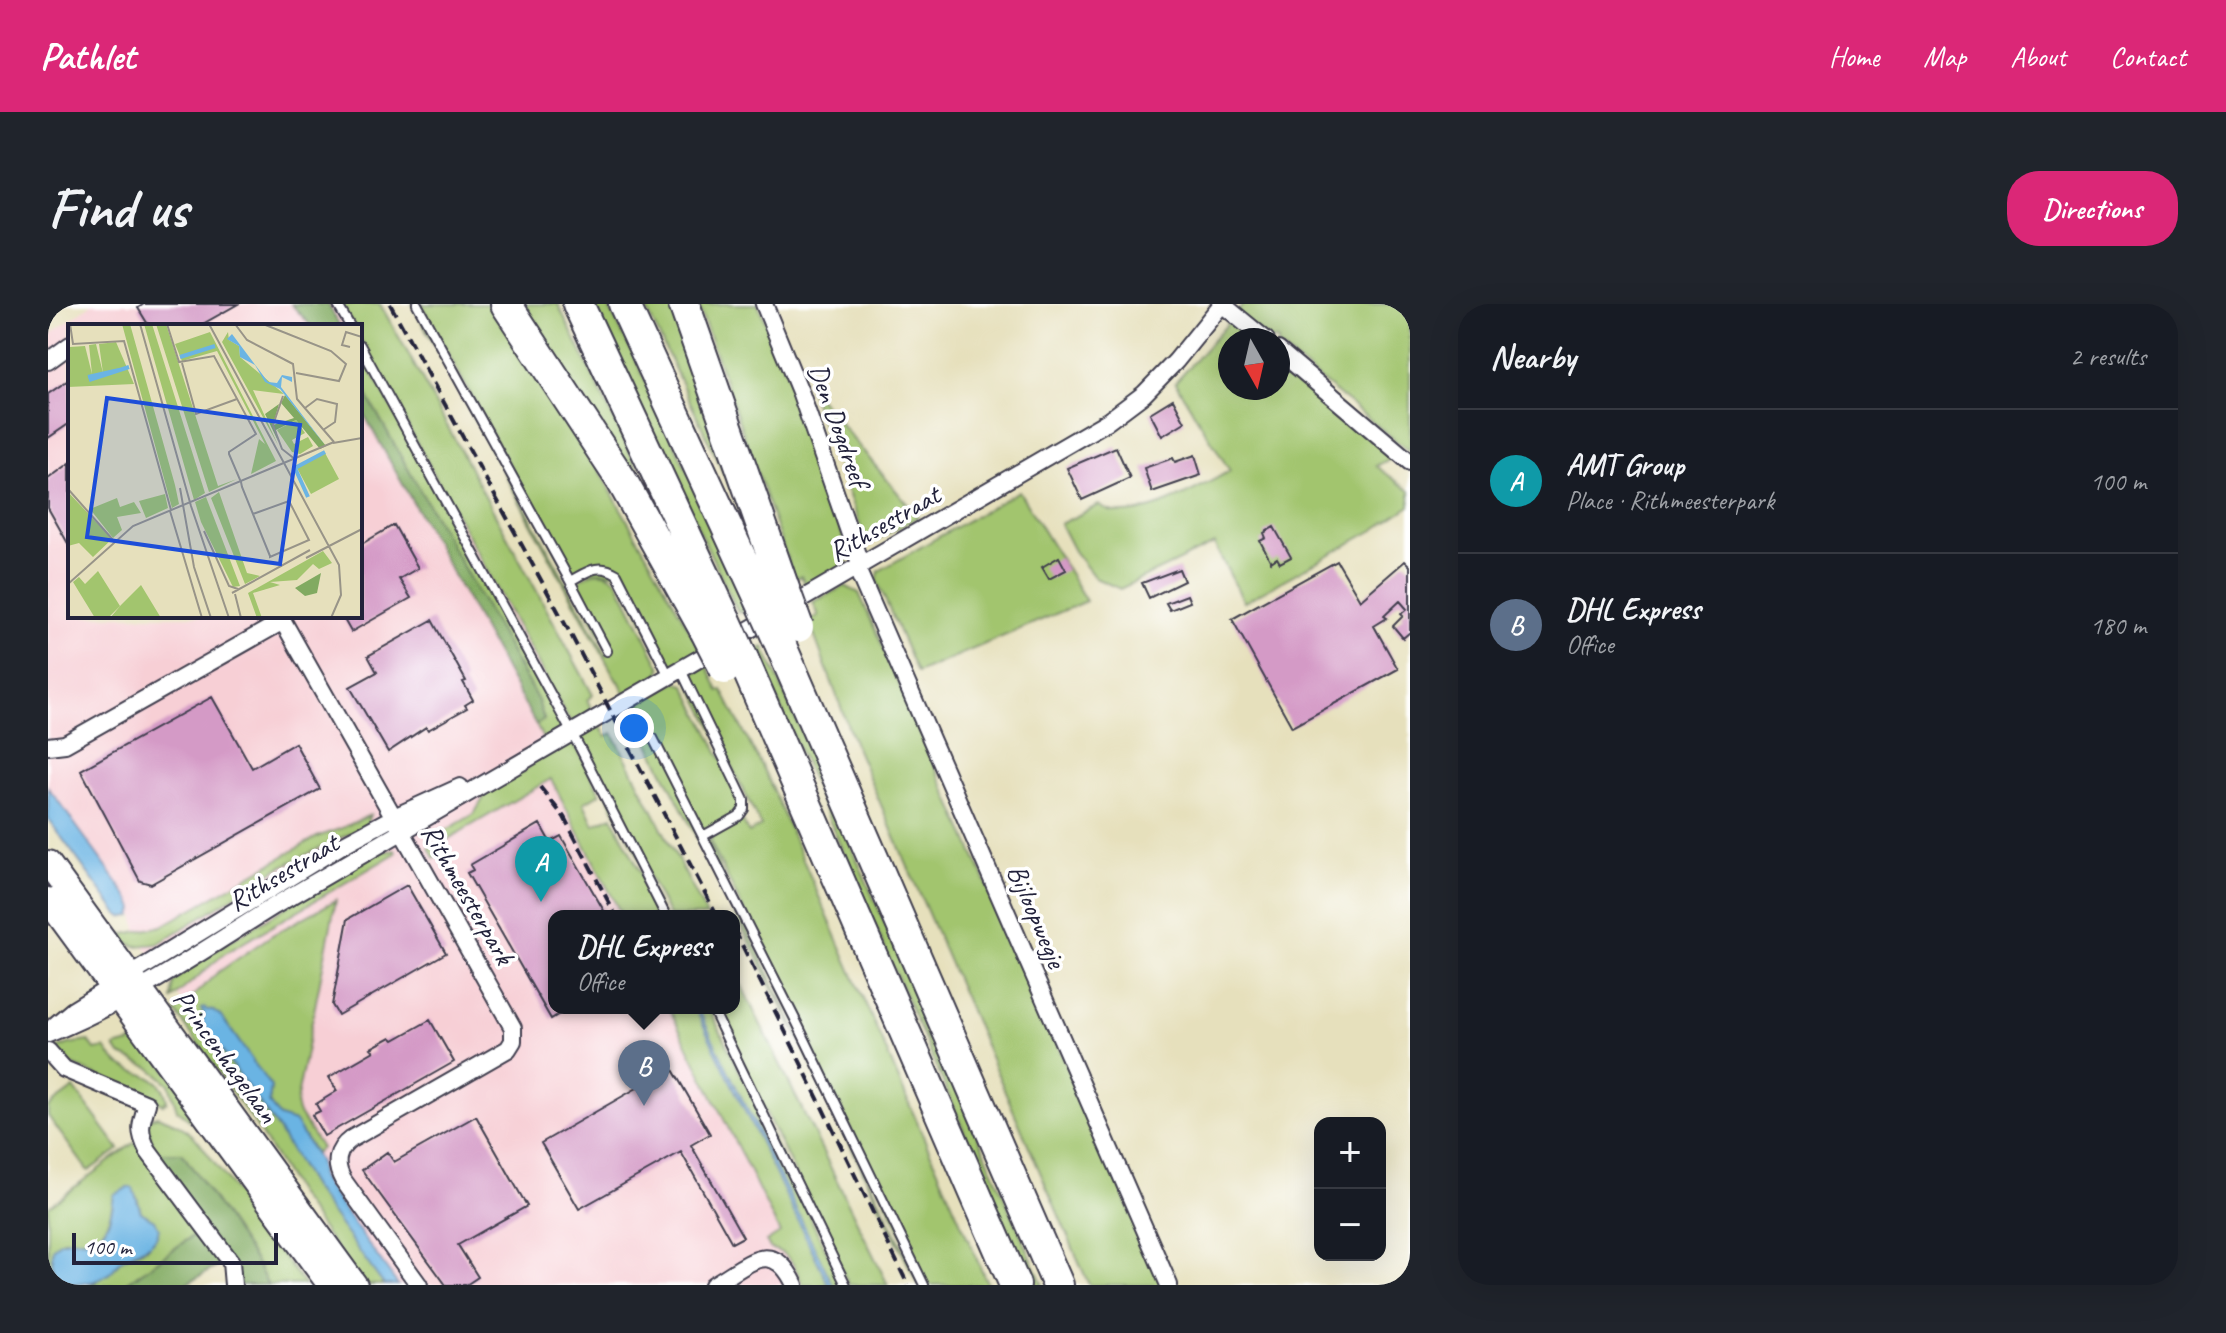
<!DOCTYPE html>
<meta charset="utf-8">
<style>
:root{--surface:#171b24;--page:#20242c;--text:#f1f3f6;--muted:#9ea1a6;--line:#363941;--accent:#db2777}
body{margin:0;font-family:Caveat,sans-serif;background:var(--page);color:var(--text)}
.controls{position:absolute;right:24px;bottom:24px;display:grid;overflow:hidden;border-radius:16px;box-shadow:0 8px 32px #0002}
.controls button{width:72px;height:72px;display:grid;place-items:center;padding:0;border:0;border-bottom:2px solid var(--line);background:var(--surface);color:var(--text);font:40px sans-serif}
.compass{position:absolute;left:1170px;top:24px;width:72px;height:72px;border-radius:50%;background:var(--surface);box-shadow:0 8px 32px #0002;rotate:172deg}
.scale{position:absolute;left:24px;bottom:20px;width:206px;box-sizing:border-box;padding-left:8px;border:4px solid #22223b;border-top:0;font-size:22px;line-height:28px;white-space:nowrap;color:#22223b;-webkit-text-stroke:6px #fff;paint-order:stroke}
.you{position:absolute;left:586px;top:424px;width:28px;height:28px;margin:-20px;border:6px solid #fff;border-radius:50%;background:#1a73e8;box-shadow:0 0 0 12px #1a73e833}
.badge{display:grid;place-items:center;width:52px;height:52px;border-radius:50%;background:var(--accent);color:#fff;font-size:26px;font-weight:700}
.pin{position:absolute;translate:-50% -66px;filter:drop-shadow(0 2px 4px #0008)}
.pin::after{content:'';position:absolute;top:42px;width:28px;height:24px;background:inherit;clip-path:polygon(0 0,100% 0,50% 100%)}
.popup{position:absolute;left:500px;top:606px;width:192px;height:104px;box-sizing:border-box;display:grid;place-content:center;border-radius:16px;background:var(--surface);filter:drop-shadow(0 2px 6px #0005);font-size:26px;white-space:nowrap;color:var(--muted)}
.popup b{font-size:30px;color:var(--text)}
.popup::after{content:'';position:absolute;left:50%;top:100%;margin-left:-16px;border:16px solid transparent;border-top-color:var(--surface)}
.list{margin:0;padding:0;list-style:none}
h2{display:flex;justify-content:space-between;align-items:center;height:104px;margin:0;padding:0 32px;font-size:34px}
h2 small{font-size:26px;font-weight:400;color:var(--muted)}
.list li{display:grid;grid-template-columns:52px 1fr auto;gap:24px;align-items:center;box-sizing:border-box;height:144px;padding:0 32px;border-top:2px solid var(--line)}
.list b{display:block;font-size:30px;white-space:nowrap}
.list p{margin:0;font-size:26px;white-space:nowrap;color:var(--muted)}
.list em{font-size:26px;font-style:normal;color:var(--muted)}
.map{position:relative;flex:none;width:1362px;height:981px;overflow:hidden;border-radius:32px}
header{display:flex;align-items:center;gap:48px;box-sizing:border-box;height:112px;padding:0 40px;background:var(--accent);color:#fff}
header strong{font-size:38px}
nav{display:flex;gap:44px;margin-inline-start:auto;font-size:28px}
.intro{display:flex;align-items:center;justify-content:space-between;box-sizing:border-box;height:192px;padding:0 48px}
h1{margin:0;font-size:56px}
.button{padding:20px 36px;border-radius:32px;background:var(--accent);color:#fff;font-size:28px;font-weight:700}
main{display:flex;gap:48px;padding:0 48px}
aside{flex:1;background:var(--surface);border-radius:32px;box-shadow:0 8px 32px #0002}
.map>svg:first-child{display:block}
.built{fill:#f7cfd5}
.green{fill:#a2c56e;stroke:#627454;stroke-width:2}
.forest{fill:#81aa61;stroke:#52664e;stroke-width:2}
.water{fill:#6bb4e3;stroke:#466b8f;stroke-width:2}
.building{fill:#d49ac6}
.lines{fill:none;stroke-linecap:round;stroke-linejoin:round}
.lane-casing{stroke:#3f3e4e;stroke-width:12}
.street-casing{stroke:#3f3e4e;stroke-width:20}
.secondary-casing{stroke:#3f3e4e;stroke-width:28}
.highway-casing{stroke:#3f3e4e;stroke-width:34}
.lane{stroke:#fff;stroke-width:8}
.street{stroke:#fff;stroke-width:16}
.secondary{stroke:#fff;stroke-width:24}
.highway{stroke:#fff;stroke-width:30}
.rail{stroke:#22223b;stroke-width:4;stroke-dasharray:12 6;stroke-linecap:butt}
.highway-bridge-casing{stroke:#3f3e4e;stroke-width:34;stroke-linecap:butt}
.highway-bridge{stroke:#fff;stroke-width:30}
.labels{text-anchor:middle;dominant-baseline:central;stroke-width:7;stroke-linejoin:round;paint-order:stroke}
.street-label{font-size:28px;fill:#22223b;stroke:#fff}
.inset-river{fill:none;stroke:#6bb4e3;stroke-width:4}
.inset-road{fill:none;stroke:#989488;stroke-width:2}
.view{fill:#1d4ed8;fill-opacity:0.15;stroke:#1d4ed8;stroke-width:4}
.inset-edge{fill:none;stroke:#22223b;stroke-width:4}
</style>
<header>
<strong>Pathlet</strong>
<nav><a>Home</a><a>Map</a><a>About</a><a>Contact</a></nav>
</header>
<div class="intro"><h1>Find us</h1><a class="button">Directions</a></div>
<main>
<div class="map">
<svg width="1362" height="981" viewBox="0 0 1362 981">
<rect width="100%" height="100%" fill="#fff"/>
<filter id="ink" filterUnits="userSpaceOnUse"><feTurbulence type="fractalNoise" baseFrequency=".0125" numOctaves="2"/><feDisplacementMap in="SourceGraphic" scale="16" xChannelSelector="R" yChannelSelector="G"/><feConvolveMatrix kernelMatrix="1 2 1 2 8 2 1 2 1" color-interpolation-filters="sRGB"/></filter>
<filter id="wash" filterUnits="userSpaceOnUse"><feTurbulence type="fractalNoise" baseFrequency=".006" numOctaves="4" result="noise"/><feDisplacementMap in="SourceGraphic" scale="32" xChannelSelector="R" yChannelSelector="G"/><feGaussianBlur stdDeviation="1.8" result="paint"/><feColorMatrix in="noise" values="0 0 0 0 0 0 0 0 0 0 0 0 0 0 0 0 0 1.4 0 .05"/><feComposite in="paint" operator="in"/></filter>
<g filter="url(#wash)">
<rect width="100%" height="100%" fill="#e6e0bc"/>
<!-- built -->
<path class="built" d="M44,0H286L298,22H22V312H312V48L545,407L557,431L532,497L545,524L613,612H506V704H660L793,981H326L91,634L83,597L0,483V32Z"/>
<!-- green -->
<path class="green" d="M293,0H332L356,42L545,391L539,396L545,407L526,419L519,413L312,35V22H305Z
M364,0H366L558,351L562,349L527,282C537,267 555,264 569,276L613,364L611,370L578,391L571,377H569Z
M373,0H450L493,64L653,346L628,360H619L570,269L535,267L521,271Z
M472,0H510L598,182L591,186Z
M544,0H559L584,48L703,305L694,309L693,307L690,308Z
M596,0H631L725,274Z
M650,0H710L739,69L801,251L798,261L759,285L753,272L746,275Z
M1196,0H1362V148L1230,42V36H1222L1188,9Z
M1182,17L1206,36H1182V84H1230V55L1351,150L1328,162L1362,187V202L1326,226L1196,298L1166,240L1072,285L1047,274L1026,247L1012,220L1051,201C1081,227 1153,182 1182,167L1127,78Z
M312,46L516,419V426L496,437L488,421L496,415L489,397L312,79Z
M760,81L870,213L827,237L817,235Z
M971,187L1038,297L869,369L829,277L831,267Z
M797,282L811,289L1115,981H1041L807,441L761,317L771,312L765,298Z
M716,343L995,981H983L708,347Z
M659,361L671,387L674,386L719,473L940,981H879L662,538L665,530L693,515L701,529L713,522L642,378V372Z
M628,378L637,381L692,492L693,501L691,508L666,523L658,525L655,524L682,590L873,981H870L744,721L589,416L591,415L585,403Z
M551,420L558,432L565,429L659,612H621L532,437L536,430Z
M521,437L529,443L551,487V490L536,499L546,521L564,512L615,612H574L503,475L390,541L394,550L386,554L381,544L396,534L393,529L426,510L439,488L475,468L488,456Z
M322,511L319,519L312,525L231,564L110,640L88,642L70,635L73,631L114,622L269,533L294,524Z
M347,546L348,549L176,650L124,695L125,679L142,661L329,548Z
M288,596L248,799L250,808L273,844L267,850L247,818L231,813L221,799L223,783L173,712L164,706L156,709L153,714L157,724L231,827L264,883L336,981H314L248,888L208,822L127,707L142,695L169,669L224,631Z
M686,666L840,981H801L667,704H686Z
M621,704H661L795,981H755C747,964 743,949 723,945L718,938L732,929Z
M93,730L275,981H267L156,828L129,806L121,780L101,763L72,751L67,743L82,739Z
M41,737L47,746L57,744C61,750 64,755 70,759C88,773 114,767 119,797L115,800L24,761L8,745L21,740Z
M26,784L71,845L40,867L0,812V803Z
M109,812C127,818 139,824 151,838L256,981H220L207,957L134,849H107L98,819L102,814Z
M87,838L154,925L76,981H43L64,967L73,955L99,944L106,916L93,908L89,893L66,891C64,907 59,931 41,935C33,936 24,935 15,936L11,975L22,981H8L0,971V903Z"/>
<!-- forest -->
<path class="forest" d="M243,0H280L292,22H263Z
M312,79L490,397L496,416L488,421L312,103Z
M107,849H134L207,957L220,981H190Z
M154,925L178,958L136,981H76Z"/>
<!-- water -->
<path class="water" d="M0,483L83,597L86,605L84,612L75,613L69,609L0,515Z
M156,703L159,706H164L173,712L223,783L221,799L231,813L247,818L271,858L273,874L277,876L275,877L350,981H336L264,883L231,827L154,719L156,709L153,705Z
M647,704H650L659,723L785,981H781Z
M79,884H85L93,908L106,916L111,924C108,944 91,944 76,954C71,957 68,962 64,967C52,978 35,981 19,980C14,978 8,973 6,968C5,966 4,958 4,956C1,925 37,942 51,931C61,923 65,904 66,891Z"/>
<g id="blocks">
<!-- building -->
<path class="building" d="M96,0H190L151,22H101L90,4Z
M22,75V119L0,134V90Z
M1125,95L1137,118L1114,132L1102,109Z
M1068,143L1082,174L1034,196L1019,164Z
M1147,151L1153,171L1104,188L1096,164L1125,154L1127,158Z
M22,159V243L0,204V175Z
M346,221L370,264L351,275L363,294L303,328L294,312H312V241Z
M1226,223L1243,253L1232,259L1229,254L1223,258L1212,237L1218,234L1216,229Z
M1011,253L1018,266L1001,275L994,263Z
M1289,257L1312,296L1357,257L1362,262V328L1355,334L1345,322L1355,312L1353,310L1359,305L1352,297L1336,312L1339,314L1326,322L1350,365L1244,423L1184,315Z
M1131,265L1136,277L1101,294L1094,279Z
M1139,291L1142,298L1122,306L1118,299Z
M384,316L418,377L415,378L425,396L417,401L419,404L380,426L378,423L340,448L302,383L329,368L320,352Z
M164,393L204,464L247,439L272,485L103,580L92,577L33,466Z
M492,520L502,538L513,532L559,612H506V704H521L503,715L419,569L425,566L422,561Z
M359,581L398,649L290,711L284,701L300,615Z
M382,716L406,758L276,832L264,811L272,807L268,800L289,787L281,773L326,747L323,744L343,733L346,736Z
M624,764L662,830L643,841L695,933L684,939L633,848L531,905L493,839Z
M428,812L479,902L410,941L430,973L418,981H398L314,866L339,848L346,858Z"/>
</g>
</g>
<g filter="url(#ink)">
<use href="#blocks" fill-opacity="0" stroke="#3f3e4e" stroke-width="2"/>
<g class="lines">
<defs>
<path id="lane" d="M289,0L302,22
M369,0L522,277L559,347
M312,41L532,444L618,612
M522,277C539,268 550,258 569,270L621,372
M633,366L696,496V505L691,512L655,532
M605,434L749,719L876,981
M664,704L798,981"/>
<path id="street" d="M716,0L753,90L813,262
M1174,0L1218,36
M1230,46L1362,158
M0,57L22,41
M809,265L1121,981
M232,312L465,724V737L460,745L303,835C288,846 286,860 295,876L371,981
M0,442L17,440L235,317
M6,722L25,706L296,540L346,513L412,483
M0,730C81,698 152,648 226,602L1060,117L1096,90L1128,57L1174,0
M0,747L16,765L99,800C92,821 90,827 100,847L183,958L185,981
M665,981C699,962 724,932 747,981"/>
<path id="secondary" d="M0,559L307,981
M0,596L282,981"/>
<path id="highway" d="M458,0L574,177L657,326
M530,0L677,315
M576,0L712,295
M636,0L735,282
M730,335L1010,981
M695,355L967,981"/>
</defs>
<!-- lane casing -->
<use href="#lane" class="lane-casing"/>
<!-- street casing -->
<use href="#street" class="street-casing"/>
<!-- secondary casing -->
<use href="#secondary" class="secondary-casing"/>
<!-- highway casing -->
<use href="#highway" class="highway-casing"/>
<!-- lane -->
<use href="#lane" class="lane"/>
<!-- street -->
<use href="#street" class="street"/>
<!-- secondary -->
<use href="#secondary" class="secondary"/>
<!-- highway -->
<use href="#highway" class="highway"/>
<!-- rail -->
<path class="rail" d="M342,0L522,329L669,612
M492,483L516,513L568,612
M686,625L747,747L860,981"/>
<defs>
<path id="highway-bridge" d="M735,282L750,323
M712,295L730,335
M677,315L695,355
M657,326L677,365"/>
</defs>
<!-- highway-bridge casing -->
<use href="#highway-bridge" class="highway-bridge-casing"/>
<!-- highway-bridge -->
<use href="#highway-bridge" class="highway-bridge"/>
</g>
</g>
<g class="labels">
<!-- street labels -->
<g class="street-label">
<text transform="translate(791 121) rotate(70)">Den Dogdreef</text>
<text transform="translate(836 219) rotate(-30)">Rithsestraat</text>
<text transform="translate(235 568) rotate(-31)">Rithsestraat</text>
<text transform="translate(420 590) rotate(60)">Rithmeesterpark</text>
<text transform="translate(989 612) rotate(67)">Bijloopwegje</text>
<text transform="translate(178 752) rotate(54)">Princenhagelaan</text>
</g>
</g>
<!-- overview -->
<g transform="translate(20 20)">
<rect width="294" height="294" fill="#e6e0bc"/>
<path d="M0,0L2,23L17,22L24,50L21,21L28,20L35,49L31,20L48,18L66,60L0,63ZM54,0H62L107,161L111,180L104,184ZM76,0H84L137,169L126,176ZM88,0H98L150,162L169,155L141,168ZM142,8L208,137L183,150L191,115L197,120L149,27L114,37L107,20ZM160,8L161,16L171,22L172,33L216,70L185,66L210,121L154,18ZM228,96L237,109L224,116L226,120L240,113L245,122L232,130L224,128L209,106ZM257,129L271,155L243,170L229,144ZM0,168L44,215L25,233L11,219L0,222ZM151,168L179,249L192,252L177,260L143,174ZM97,170L100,184L78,194L71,177ZM138,173L172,262L165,263L133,198L127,178ZM49,174L52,183L66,178L73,189L49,193L54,206L45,214L22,185ZM255,227L264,239L251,245L245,240L229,256L202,258L212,261L185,269L194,294H189L180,269ZM30,247L52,282L40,294H27L5,258L11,253L17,260ZM73,261L93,294H42L53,281Z" fill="#a2c56e"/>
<path d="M217,71L258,122L252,125L228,96L208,106L210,117L197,90L211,80L205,101L226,94L213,79ZM253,249L249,269L237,272L227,264Z" fill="#81aa61"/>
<path d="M164,10L200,58L209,59L214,51L224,53V58L214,53L213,63L257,121L212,65L197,58L187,41L172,33L171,22L159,15Z" fill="#6bb4e3"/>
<path class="inset-river" d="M112,33L147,22M20,53L51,46M21,56L61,43M240,173L227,144L257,128"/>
<path class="inset-road" d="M2,0L5,20L56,17L103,186M72,0L123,182L161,294M99,0L111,38L146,32L188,110L161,128V130L173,158L174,163L202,232V233L241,216L221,177L185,190M141,0L271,241L273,271L263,294M167,0L179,16L225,40L229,75L266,118M195,0L263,27L278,40L271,57L228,49M282,23L274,21L278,8L294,13V31M114,39L128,90L169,75M215,72L205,101L214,125L228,136M237,84L249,75L269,80L267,98L255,106M265,119L294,114M112,164L126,243L143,294M0,165L46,217M102,187L134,294M136,207L161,262L170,265M238,234L294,205M0,260L65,202L266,118M164,269L242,226M167,270L173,294"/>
<path class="view" d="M39,74L232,101L212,240L19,213Z"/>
<rect width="294" height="294" class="inset-edge"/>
</g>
</svg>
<div class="controls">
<button>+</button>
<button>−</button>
</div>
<svg class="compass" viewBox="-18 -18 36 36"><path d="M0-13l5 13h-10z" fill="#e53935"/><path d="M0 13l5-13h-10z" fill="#9ea1a6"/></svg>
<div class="scale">100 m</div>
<div class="you"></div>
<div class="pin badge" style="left:493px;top:598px;background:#0f9aa8">A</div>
<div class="pin badge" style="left:596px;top:802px;background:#5c6f8a">B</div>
<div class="popup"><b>DHL Express</b>Office</div>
</div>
<aside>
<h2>Nearby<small>2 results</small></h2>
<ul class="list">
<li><span class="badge" style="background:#0f9aa8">A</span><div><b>AMT Group</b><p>Place · Rithmeesterpark</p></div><em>100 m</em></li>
<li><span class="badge" style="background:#5c6f8a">B</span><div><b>DHL Express</b><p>Office</p></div><em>180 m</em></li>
</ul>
</aside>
</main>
